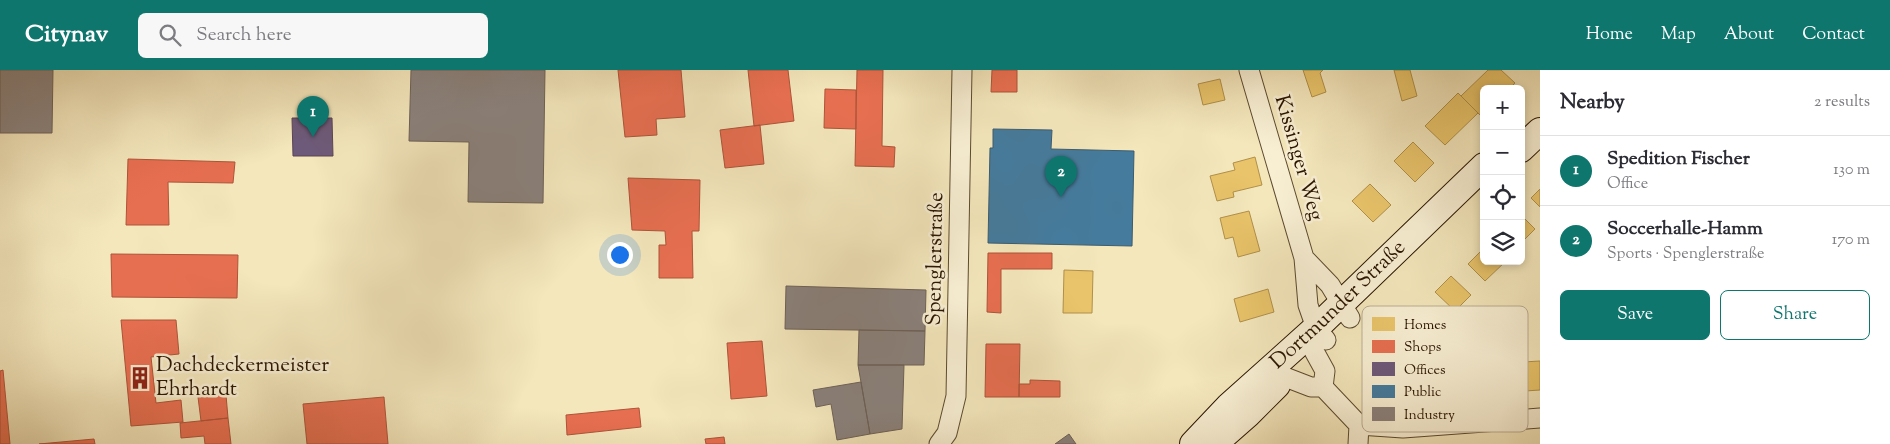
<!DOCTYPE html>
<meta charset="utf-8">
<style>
:root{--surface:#fff;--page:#f7f7f7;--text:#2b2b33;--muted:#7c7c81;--line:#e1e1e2;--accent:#0f766e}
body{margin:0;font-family:"Sorts Mill Goudy",serif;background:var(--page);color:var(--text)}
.controls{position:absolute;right:15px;top:15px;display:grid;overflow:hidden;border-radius:8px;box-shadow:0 2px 8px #0003}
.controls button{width:45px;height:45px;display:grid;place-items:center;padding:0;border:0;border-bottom:1px solid var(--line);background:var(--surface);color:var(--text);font:25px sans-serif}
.you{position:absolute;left:619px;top:184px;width:18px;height:18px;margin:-12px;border:4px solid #fff;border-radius:50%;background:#1a73e8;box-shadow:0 0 0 8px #1a73e833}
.badge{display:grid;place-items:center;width:32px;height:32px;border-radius:50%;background:var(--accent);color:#fff;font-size:16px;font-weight:700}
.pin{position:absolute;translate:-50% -41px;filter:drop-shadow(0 1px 2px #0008)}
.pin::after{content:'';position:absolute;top:26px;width:18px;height:15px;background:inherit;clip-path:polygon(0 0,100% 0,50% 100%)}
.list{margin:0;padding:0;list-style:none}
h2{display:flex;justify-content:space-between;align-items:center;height:65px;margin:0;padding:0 20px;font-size:21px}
h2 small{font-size:16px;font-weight:400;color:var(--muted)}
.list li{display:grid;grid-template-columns:32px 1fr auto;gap:15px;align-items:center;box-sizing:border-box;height:70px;padding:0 20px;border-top:1px solid var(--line)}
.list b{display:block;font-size:19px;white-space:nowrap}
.list p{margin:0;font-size:16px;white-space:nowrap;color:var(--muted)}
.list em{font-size:16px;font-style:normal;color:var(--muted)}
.actions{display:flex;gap:10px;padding:15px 20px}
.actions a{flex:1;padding:11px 0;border:1px solid var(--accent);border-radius:8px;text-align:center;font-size:18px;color:var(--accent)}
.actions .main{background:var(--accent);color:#fff}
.icon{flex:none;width:28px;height:28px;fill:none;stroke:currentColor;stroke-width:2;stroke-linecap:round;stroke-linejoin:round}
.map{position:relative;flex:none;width:1540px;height:374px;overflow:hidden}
header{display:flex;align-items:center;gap:30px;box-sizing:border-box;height:70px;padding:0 25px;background:var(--accent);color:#fff}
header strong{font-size:24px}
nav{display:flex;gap:28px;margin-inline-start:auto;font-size:18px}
.search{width:350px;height:45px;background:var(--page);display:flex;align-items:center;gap:12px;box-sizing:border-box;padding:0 18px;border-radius:8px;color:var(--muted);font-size:19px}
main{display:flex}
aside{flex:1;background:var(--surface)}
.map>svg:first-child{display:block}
.homes{fill:#e9c46a;stroke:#b0904a}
.shops{fill:#e76f51;stroke:#ae5439}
.offices{fill:#6d597a;stroke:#594555}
.public{fill:#457b9d;stroke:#3d5c6e}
.industry{fill:#8a817c;stroke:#6d6157}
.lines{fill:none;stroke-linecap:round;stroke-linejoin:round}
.street-casing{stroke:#5c4a2f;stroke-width:21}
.secondary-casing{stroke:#2a1500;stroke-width:28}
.street{stroke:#f8efd3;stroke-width:19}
.secondary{stroke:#f8efd3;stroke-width:26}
.labels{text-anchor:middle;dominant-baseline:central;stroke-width:5;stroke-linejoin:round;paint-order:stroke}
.street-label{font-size:21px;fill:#2a1500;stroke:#f8efd3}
.poi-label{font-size:21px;fill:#2a1500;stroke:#f8efd3;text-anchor:start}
.key{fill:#f8efd3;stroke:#baae94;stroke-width:1}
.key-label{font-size:14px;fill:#2a1500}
</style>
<header>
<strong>Citynav</strong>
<div class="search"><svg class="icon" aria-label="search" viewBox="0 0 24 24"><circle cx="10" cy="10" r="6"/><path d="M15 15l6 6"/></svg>Search here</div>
<nav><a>Home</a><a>Map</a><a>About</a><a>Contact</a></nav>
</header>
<main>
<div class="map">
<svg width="1540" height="374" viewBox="0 0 1540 374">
<rect width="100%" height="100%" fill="#f4e7bc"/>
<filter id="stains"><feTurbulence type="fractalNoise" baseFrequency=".004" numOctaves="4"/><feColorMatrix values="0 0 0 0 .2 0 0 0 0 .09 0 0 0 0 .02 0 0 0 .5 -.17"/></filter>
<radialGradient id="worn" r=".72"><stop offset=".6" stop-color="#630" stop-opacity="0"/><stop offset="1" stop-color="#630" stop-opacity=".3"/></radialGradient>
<!-- homes -->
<path class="homes" d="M1303,0H1323L1320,3L1326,22L1312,27Z
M1394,0H1410L1417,26L1402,31Z
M1488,0H1501L1515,13L1509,19H1484V44L1481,46L1461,26Z
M1220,9L1225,30L1203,35L1198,14Z
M1458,23L1478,43L1445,75L1425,56Z
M1413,72L1434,93L1415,112L1394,91Z
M1255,87L1262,115L1233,122L1234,127L1217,131L1210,106L1235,100L1233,93Z
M1370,114L1391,135L1373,152L1352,131Z
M1540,119V137L1531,128Z
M1249,141L1260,181L1238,187L1233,167L1225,169L1220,148Z
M1521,145L1535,159L1521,173Z
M1484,178V191H1506L1485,211L1468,194Z
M1064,200L1093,201L1092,243H1063Z
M1451,206L1471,225L1455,241L1435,222Z
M1268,219L1274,242L1240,252L1234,229Z
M1540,291V320L1525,321L1523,292Z"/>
<!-- shops -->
<path class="shops" d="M618,0H681L685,47L656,49L657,65L625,67Z
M748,0H788L794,51L754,56Z
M857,0H883L882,76L895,77L894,97L855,96Z
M992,0H1017V22H991Z
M825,19L856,20V59L824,58Z
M760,55L764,94L725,98L720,60Z
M128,89L235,92L233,113L168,112L169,155H126Z
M628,108L700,110L699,161H692L693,208H659V175H666L665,161L632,160Z
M988,183H1052V199H1001V243L987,242Z
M111,184L238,185L237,228L112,227Z
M121,250H176L179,284L151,287L156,333L181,330L183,352L131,356Z
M762,271L767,326L731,329L727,273Z
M986,274H1020L1019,327H985Z
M3,300L10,374H0V301Z
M1030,310L1060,311V327H1019V314H1030Z
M226,325L228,348L201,351L198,327Z
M384,327L388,374H307L303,334Z
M639,338L641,357L567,365L566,345Z
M228,348L231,374H205L204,366L181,368L180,353Z
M724,367L725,374H706L705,369Z
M94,369L95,374H39Z"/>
<!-- offices -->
<path class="offices" d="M292,48H332L333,86H293Z"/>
<!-- public -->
<path class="public" d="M993,59L1052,60L1051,79L1134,81L1132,176L988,173L990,78H993Z"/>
<!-- industry -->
<path class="industry" d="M0,0H53L52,63H0Z
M411,0H545L543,133L468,132L469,72L409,71Z
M786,216L926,220L925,261L785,259Z
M859,260L925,261L924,295H858Z
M858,295H904L902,359L870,364Z
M861,312L870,364L837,370L831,334L816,337L813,320Z
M1069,364L1076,374H1055Z"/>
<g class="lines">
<defs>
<path id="street" d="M1249,0L1304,188L1308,235L1316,258L1326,270
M1304,188L1330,215L1350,248
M1314,281L1325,301L1323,317
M1285,307L1311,317H1323L1359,355L1358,374
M1359,355L1403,358L1540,348
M939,374L947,363L956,326L962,0"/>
<g id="secondary">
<path d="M1521,79L1540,61"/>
<path id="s1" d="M1193,374L1229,336L1316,258L1484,96"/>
<path d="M1214,374L1247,345L1277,315"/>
</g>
</defs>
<!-- street casing -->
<use href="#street" class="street-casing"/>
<!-- secondary casing -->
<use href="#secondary" class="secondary-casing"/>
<!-- street -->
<use href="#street" class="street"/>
<!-- secondary -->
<use href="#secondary" class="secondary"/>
</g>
<!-- icons -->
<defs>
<symbol id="building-bare" viewBox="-9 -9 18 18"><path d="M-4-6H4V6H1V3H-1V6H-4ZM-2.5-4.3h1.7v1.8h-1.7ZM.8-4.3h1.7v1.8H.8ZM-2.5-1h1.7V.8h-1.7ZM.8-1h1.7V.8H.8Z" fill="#8f2418" stroke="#f8efd3" stroke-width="2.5" paint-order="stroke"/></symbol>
</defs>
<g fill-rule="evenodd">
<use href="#building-bare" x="124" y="292" width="32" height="32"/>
</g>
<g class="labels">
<!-- street labels -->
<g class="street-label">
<text transform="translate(1298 88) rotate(74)">Kissinger Weg</text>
<text transform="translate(936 189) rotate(-89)">Spenglerstraße</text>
<text stroke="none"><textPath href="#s1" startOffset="201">Dortmunder Straße</textPath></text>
</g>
<!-- poi labels -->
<g class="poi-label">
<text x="156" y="296">Dachdeckermeister<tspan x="156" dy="24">Ehrhardt</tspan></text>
</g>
</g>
<!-- legend -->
<rect x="1362" y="236" width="166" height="126" rx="8" class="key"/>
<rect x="1372" y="247" width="23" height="14" fill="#e9c46a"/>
<rect x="1372" y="270" width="23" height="13" fill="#e76f51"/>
<rect x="1372" y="292" width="23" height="14" fill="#6d597a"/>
<rect x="1372" y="315" width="23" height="13" fill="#457b9d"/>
<rect x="1372" y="337" width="23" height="14" fill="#8a817c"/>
<g class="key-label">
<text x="1404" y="259">Homes</text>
<text x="1404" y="281">Shops</text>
<text x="1404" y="304">Offices</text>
<text x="1404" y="326">Public</text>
<text x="1404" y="349">Industry</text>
</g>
<rect width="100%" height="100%" filter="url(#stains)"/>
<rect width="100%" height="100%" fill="url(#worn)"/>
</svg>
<div class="controls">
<button>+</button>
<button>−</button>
<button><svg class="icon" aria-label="locate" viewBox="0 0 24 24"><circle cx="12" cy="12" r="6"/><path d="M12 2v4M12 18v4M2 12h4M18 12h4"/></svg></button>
<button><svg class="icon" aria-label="layers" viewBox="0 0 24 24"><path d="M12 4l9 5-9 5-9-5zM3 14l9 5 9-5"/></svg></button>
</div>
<div class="you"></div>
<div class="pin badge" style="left:313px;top:67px">1</div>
<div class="pin badge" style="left:1061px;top:127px">2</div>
</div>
<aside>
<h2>Nearby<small>2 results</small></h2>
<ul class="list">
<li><span class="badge">1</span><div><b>Spedition Fischer</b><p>Office</p></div><em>130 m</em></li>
<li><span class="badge">2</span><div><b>Soccerhalle-Hamm</b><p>Sports · Spenglerstraße</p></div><em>170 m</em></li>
</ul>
<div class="actions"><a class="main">Save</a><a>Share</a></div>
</aside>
</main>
